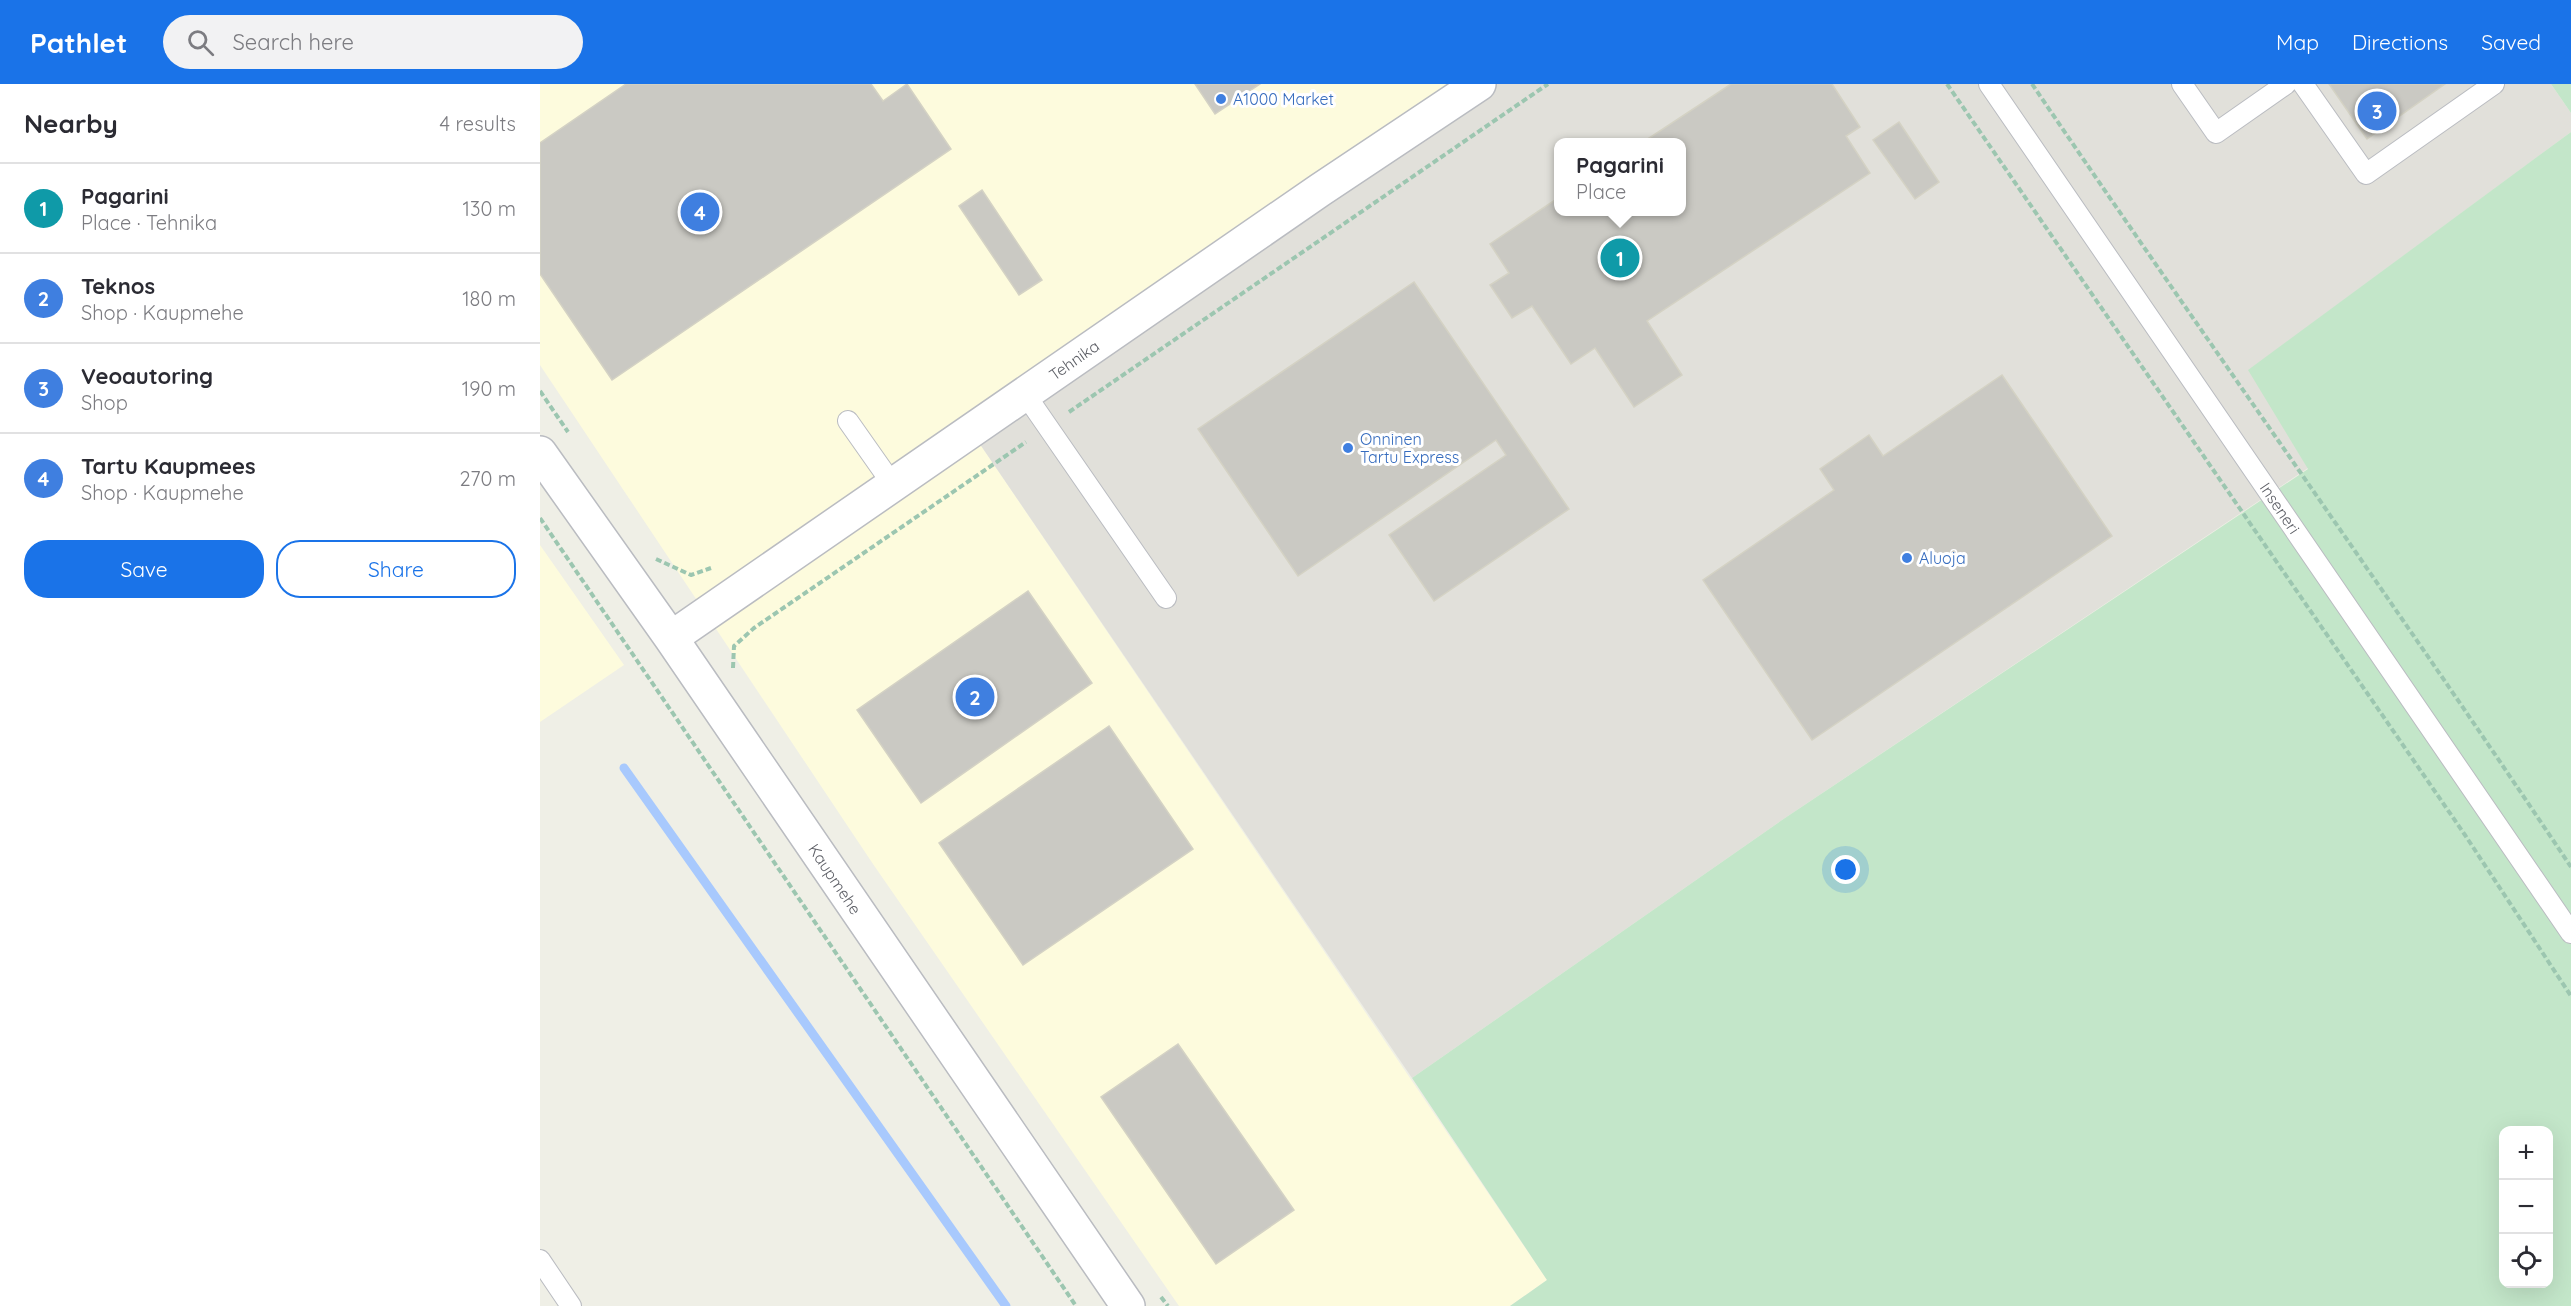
<!DOCTYPE html>
<meta charset="utf-8">
<style>
:root{--surface:#fff;--page:#f2f2f3;--text:#2b2b33;--muted:#7c7c81;--line:#e1e1e2;--accent:#1a73e8}
body{margin:0;font-family:Quicksand,sans-serif;background:var(--page);color:var(--text)}
.controls{position:absolute;right:18px;bottom:18px;display:grid;overflow:hidden;border-radius:12px;box-shadow:0 6px 24px #0002}
.controls button{width:54px;height:54px;display:grid;place-items:center;padding:0;border:0;border-bottom:2px solid var(--line);background:var(--surface);color:var(--text);font:30px sans-serif}
.you{position:absolute;left:1306px;top:786px;width:21px;height:21px;margin:-15px;border:4px solid #fff;border-radius:50%;background:#1a73e8;box-shadow:0 0 0 9px #1a73e833}
.badge{display:grid;place-items:center;width:39px;height:39px;border-radius:50%;background:var(--accent);color:#fff;font-size:20px;font-weight:700}
.pin{position:absolute;translate:-50% -50%;border:3px solid #fff;box-shadow:0 2px 6px #0006}
.popup{position:absolute;left:1014px;top:54px;width:132px;height:78px;box-sizing:border-box;display:grid;place-content:center;border-radius:12px;background:var(--surface);filter:drop-shadow(0 2px 4px #0005);font-size:20px;white-space:nowrap;color:var(--muted)}
.popup b{font-size:22px;color:var(--text)}
.popup::after{content:'';position:absolute;left:50%;top:100%;margin-left:-12px;border:12px solid transparent;border-top-color:var(--surface)}
.list{margin:0;padding:0;list-style:none}
h2{display:flex;justify-content:space-between;align-items:center;height:78px;margin:0;padding:0 24px;font-size:26px}
h2 small{font-size:20px;font-weight:400;color:var(--muted)}
.list li{display:grid;grid-template-columns:39px 1fr auto;gap:18px;align-items:center;box-sizing:border-box;height:90px;padding:0 24px;border-top:2px solid var(--line)}
.list b{display:block;font-size:22px;white-space:nowrap}
.list p{margin:0;font-size:20px;white-space:nowrap;color:var(--muted)}
.list em{font-size:20px;font-style:normal;color:var(--muted)}
.actions{display:flex;gap:12px;padding:18px 24px}
.actions a{flex:1;padding:14px 0;border:2px solid var(--accent);border-radius:24px;text-align:center;font-size:21px;color:var(--accent)}
.actions .main{background:var(--accent);color:#fff}
.icon{flex:none;width:33px;height:33px;fill:none;stroke:currentColor;stroke-width:2;stroke-linecap:round;stroke-linejoin:round}
.map{position:relative;flex:none;width:2031px;height:1222px;overflow:hidden}
header{display:flex;align-items:center;gap:36px;box-sizing:border-box;height:84px;padding:0 30px;background:var(--accent);color:#fff}
header strong{font-size:28px}
nav{display:flex;gap:33px;margin-inline-start:auto;font-size:21px}
.search{width:420px;height:54px;background:var(--page);display:flex;align-items:center;gap:15px;box-sizing:border-box;padding:0 21px;border-radius:33px;color:var(--muted);font-size:22px}
main{display:flex}
aside{flex:1;background:var(--surface)}
.map>svg:first-child{display:block}
.commercial{fill:#fdfbdd}
.industrial{fill:#e1e0da;fill-rule:evenodd}
.green{fill:#c3e6c9;fill-rule:evenodd}
.lines{fill:none;stroke-linecap:round;stroke-linejoin:round}
.stream{stroke:#a8c9fd;stroke-width:9}
.building{fill:#cac9c3;stroke:#d4d2c4;stroke-width:1.5}
.service-casing{stroke:#babcc1;stroke-width:22}
.minor-casing{stroke:#babcc1;stroke-width:36}
.path{stroke:#9cc6b0;stroke-width:4;stroke-dasharray:6 3;stroke-linecap:butt}
.service{stroke:#fff;stroke-width:20}
.minor{stroke:#fff;stroke-width:33}
.shop-dot{fill:#3f7fe0;stroke:#fff;stroke-width:2}
.labels{text-anchor:middle;dominant-baseline:central;stroke-width:6;stroke-linejoin:round;paint-order:stroke}
.shop-label{font-size:16px;fill:#366cbe;stroke:#fff;text-anchor:start}
.street-label{font-size:16px;fill:#5d5f66;stroke:#fff}
</style>
<header>
<strong>Pathlet</strong>
<div class="search"><svg class="icon" aria-label="search" viewBox="0 0 24 24"><circle cx="10" cy="10" r="6"/><path d="M15 15l6 6"/></svg>Search here</div>
<nav><a>Map</a><a>Directions</a><a>Saved</a></nav>
</header>
<main>
<aside>
<h2>Nearby<small>4 results</small></h2>
<ul class="list">
<li><span class="badge" style="background:#0f9aa8">1</span><div><b>Pagarini</b><p>Place · Tehnika</p></div><em>130 m</em></li>
<li><span class="badge" style="background:#3f7fe0">2</span><div><b>Teknos</b><p>Shop · Kaupmehe</p></div><em>180 m</em></li>
<li><span class="badge" style="background:#3f7fe0">3</span><div><b>Veoautoring</b><p>Shop</p></div><em>190 m</em></li>
<li><span class="badge" style="background:#3f7fe0">4</span><div><b>Tartu Kaupmees</b><p>Shop · Kaupmehe</p></div><em>270 m</em></li>
</ul>
<div class="actions"><a class="main">Save</a><a>Share</a></div>
</aside>
<div class="map">
<svg width="2031" height="1222" viewBox="0 0 2031 1222">
<rect width="100%" height="100%" fill="#efefe6"/>
<!-- commercial -->
<path class="commercial" d="M0,0H939L431,347L1007,1196L970,1222H639L333,780L0,281Z
M0,461L84,581L0,638Z"/>
<!-- industrial -->
<path class="industrial" d="M939,0H2011L2031,29V48L1709,286L1768,384L1242,736L872,994L431,347ZM1018,58H1142V128H1018Z"/>
<!-- green -->
<path class="green" d="M2011,0H2031V29Z
M2031,48V1222H970L1007,1196L872,994L1242,736L1768,385L1708,286ZM1964,1046H2008V1200H1964Z"/>
<g class="lines">
<!-- stream -->
<path class="stream" d="M84,684L466,1222"/>
</g>
<!-- building -->
<path class="building" d="M86,0H331L343,17L367,0L411,65L72,296L0,190V59Z
M655,0H720L675,30Z
M1191,0H1292L1320,43L1306,52L1330,89L1107,237L1142,291L1094,323L1055,264L1031,280L992,222L972,234L950,201L969,189L950,160L1018,114V128H1142V58H1103Z
M1789,0H1905L1827,55Z
M1359,38L1399,98L1375,115L1333,56Z
M442,106L502,196L479,211L419,122Z
M874,198L1029,425L894,517L849,451L966,371L956,356L758,492L658,345Z
M1462,291L1572,452L1272,656L1163,496L1294,406L1280,385L1329,351L1343,372Z
M488,507L552,599L381,719L317,626Z
M569,642L653,765L483,881L399,759Z
M638,960L754,1126L676,1180L561,1013Z"/>
<g class="lines">
<defs>
<path id="service" d="M1449,0L2031,849
M1642,0L1676,49L1746,0
M1763,0L1826,90L1954,0
M485,310L626,514
M308,337L353,401
M0,1176L31,1222"/>
<path id="minor" d="M0,369L131,554L588,1222
M131,554L780,106L939,0"/>
</defs>
<!-- service casing -->
<use href="#service" class="service-casing"/>
<!-- minor casing -->
<use href="#minor" class="minor-casing"/>
<!-- path -->
<path class="path" d="M1407,0L1925,751L2031,912
M1492,0C1670,262 1855,520 2031,783
M0,307L28,348
M529,328L1008,0
M0,434L536,1222
M116,475L151,491L171,484
M193,584L194,562L214,544L486,358
M621,1213L628,1222"/>
<!-- service -->
<use href="#service" class="service"/>
<!-- minor -->
<use href="#minor" class="minor"/>
</g>
<!-- markers -->
<g class="shop-dot">
<circle cx="681" cy="15" r="6"/>
<circle cx="808" cy="364" r="6"/>
<circle cx="1367" cy="474" r="6"/>
</g>
<g class="labels">
<!-- shop labels -->
<g class="shop-label">
<text x="693" y="15">A1000 Market</text>
<text x="820" y="355">Onninen<tspan x="820" dy="18">Tartu Express</tspan></text>
<text x="1379" y="474">Aluoja</text>
</g>
<!-- street labels -->
<g class="street-label">
<text transform="translate(534 276) rotate(-35)">Tehnika</text>
<text transform="translate(1740 424) rotate(56)">Inseneri</text>
<text transform="translate(295 795) rotate(56)">Kaupmehe</text>
</g>
</g>
</svg>
<div class="controls">
<button>+</button>
<button>−</button>
<button><svg class="icon" aria-label="locate" viewBox="0 0 24 24"><circle cx="12" cy="12" r="6"/><path d="M12 2v4M12 18v4M2 12h4M18 12h4"/></svg></button>
</div>
<div class="you"></div>
<div class="pin badge" style="left:1080px;top:174px;background:#0f9aa8">1</div>
<div class="popup"><b>Pagarini</b>Place</div>
<div class="pin badge" style="left:435px;top:613px;background:#3f7fe0">2</div>
<div class="pin badge" style="left:1837px;top:27px;background:#3f7fe0">3</div>
<div class="pin badge" style="left:160px;top:128px;background:#3f7fe0">4</div>
</div>
</main>
